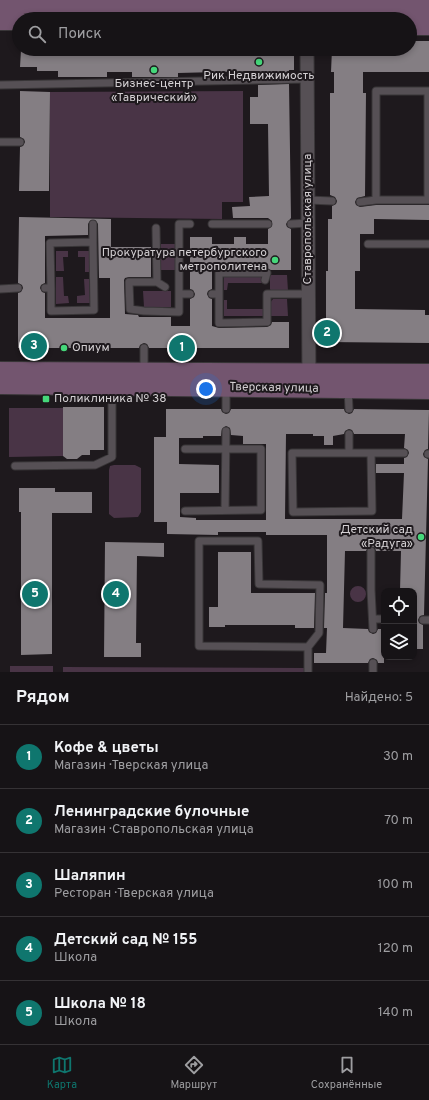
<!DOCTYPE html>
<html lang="ru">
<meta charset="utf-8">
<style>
:root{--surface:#161316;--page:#1f1c1f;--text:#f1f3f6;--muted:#9e9ea1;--line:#353235;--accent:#0f766e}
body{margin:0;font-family:Overpass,sans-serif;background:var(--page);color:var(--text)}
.controls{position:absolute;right:12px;bottom:12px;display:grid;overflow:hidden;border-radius:8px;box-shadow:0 2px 6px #0003}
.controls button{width:36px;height:36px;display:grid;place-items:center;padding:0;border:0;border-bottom:1px solid var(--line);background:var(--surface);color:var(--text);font:20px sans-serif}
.you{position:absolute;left:206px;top:389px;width:14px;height:14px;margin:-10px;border:3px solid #fff;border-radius:50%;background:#1a73e8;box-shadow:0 0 0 6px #1a73e833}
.badge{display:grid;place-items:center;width:26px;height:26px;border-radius:50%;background:var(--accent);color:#fff;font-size:13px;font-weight:700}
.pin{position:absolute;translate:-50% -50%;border:2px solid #fff;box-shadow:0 1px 4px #0006}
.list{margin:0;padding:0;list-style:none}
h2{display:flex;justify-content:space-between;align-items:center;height:52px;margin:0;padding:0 16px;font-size:17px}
h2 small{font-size:13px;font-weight:400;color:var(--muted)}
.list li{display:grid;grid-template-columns:26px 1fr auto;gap:12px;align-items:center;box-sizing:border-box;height:64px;padding:0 16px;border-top:1px solid var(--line)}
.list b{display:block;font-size:15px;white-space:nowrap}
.list p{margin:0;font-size:13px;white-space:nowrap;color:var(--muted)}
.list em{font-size:13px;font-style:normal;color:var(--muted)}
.icon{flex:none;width:22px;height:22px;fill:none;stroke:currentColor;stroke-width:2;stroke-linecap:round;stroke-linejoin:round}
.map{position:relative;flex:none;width:429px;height:672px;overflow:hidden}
.search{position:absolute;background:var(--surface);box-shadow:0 2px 6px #0003;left:12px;right:12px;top:12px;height:44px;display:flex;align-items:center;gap:10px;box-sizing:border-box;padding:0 14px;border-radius:22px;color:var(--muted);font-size:15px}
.sheet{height:372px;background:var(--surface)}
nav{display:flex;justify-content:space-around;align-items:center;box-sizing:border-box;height:56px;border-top:1px solid var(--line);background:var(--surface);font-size:11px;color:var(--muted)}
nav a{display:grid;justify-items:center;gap:2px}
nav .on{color:var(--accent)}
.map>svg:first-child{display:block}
.green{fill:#493446}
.building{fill:#847e83;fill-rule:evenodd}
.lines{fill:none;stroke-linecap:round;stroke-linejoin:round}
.lane-casing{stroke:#393638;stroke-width:9}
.street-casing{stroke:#393638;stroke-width:15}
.secondary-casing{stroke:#393638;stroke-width:20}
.lane{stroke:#565055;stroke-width:7}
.street{stroke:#565055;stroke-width:13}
.secondary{stroke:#73556f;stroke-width:18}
.poi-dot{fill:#45d77a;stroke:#1e191d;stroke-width:1.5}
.labels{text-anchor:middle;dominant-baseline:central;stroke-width:4;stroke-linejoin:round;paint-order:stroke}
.poi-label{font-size:12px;fill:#d4d0d3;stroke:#1e191d}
.street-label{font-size:12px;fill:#d4d0d3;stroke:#1e191d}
</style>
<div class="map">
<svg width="429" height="672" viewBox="0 0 429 672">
<rect width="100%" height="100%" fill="#1e191d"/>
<!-- green -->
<path class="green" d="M243,91V202H222V219L50,217V92Z
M161,244H175L176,270H161Z
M56,251H68V257H63L64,271H56Z
M78,251H89V272H85V257H78Z
M270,275H287L288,291H271L270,289Z
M224,276H263V283H228L227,290H224Z
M56,277H63L64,296H68L69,303L56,304Z
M84,279H89L90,303H77V296L85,295Z
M143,291H171V307H144Z
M273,299H287L288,316H270V303Z
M224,300H227V309H263V316H224Z
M9,408H63V456L9,457Z
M114,465H135L141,468V512L138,517L114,518L109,514V470L110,466Z
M350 594a8 8 0 1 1 16 0a8 8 0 1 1-16 0Z
M10,666H53V672H10Z
M63,667L304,668V672H63Z"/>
<!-- building -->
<path class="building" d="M410,41H429V72H363V93H366L365,196L357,198L355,202L356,205L360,207L376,205H429V220L374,219V234H360V271H355V309L425,310V315H429V343L326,342V271H328V219H332V206L336,204L337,201L335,197L330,195V93H334V72H331L332,49H410Z
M28,49H286V52H294V70H289V74L258,75V71L178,73V77H132V72H107V77H58V71H37V67H20L21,50Z
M289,84L291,218L286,224L287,227L291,229V270H271L264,268V266H212V289L208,291L207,294L209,298L212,299V326L219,328L267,327L271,325L272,322H289V348H149L147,344L144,343L140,345L139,348H18V293L21,292L23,288L22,285L18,283L19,217L111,219V247H151V277H129L125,278L124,280L125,314L138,315L139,317H171V326H190V299L194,297L195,294L193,290L190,289V237H212V244H234V237H246V244H268V229L272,226V221L268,218H233L232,207L250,206L249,197L269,196L268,124H250V97H258V85ZM91,220H95L98,224L99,278H110V318H45V293L42,292L40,288L41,285L45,283V236L88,235V224Z
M20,91L50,92L49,191H19L20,147L23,146L25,142L24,139L20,137Z
M63,407H104V450H90V455H82L77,459H67L63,456Z
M166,409H221L222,412L226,414L229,413L231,409H344L345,412L349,414L352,413L354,409L429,410L428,449L425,450L423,454L424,457L428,459L424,615L420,616L418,620L419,623L423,625V649H414V591H400L401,551H376L375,548L371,546L368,547L366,551H345L343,628L368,629L369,632L373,634L376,633L378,629H384V663H378L377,660L373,658L370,659L368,663H314V653H326L327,628H324L325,593H327V535H266V532H218V535L167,534V522H154V437H166ZM226,426L230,428L231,435L243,436V444H266V520H196V518L180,517V493H219V465L179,464V438H203V436H221L222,429ZM349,429L352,430L354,434H405L404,448L408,450L409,453L407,457L404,458V464H376V473H404L402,519H285L286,434H313V436H324V445H333V436L344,434L345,431Z
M19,488H55V492H92V513H52V654L21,655V512H19Z
M105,542L164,543V557L137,556L136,643H141V657H104Z
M218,552H251V593H315L314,628H295V625H225V627H209V607H218Z"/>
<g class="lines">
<defs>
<path id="lane" d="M0,85L307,79
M428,91V200
M0,142H20
M308,200L332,201
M376,200V91H429
M360,202L376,200H429
M212,224H268
M291,224L308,223
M156,228L157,282
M368,244H429
M165,287L157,282H129L130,309L144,311L179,312V224H190
M45,288H51L50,243L93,242V224
M51,288V311L94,310L93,242
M0,289L18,288
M179,294H190
M212,294H219V273H267L265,280
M219,294V323L267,322V294H308
M144,372V348
M348,389L349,409
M226,409V388
M349,434V453
M292,453H371L372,511L293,512Z
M371,453H404
M428,454H429
M15,466L95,465L112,457V386
M225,510L226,431
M185,511L261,510V449H185
M371,551V590L373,629
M373,619H384
M423,620H429
M308,647L319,633L320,585L259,584L258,541H199V646L308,647V672
M373,663V672"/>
<path id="street" d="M307,49L309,381"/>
<path id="secondary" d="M0,4L429,9
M0,21H19
M410,26H429
M0,371L429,373
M0,385L429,390"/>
</defs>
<!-- lane casing -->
<use href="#lane" class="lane-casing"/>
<!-- street casing -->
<use href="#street" class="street-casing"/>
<!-- secondary casing -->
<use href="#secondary" class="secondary-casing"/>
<!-- lane -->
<use href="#lane" class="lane"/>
<!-- street -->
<use href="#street" class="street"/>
<!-- secondary -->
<use href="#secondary" class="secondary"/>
</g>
<!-- markers -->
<g class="poi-dot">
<circle cx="259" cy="62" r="4"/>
<circle cx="154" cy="70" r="4"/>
<circle cx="275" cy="260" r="4"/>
<circle cx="64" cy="348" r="4"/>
<rect x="42" y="395" width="8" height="8" rx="2"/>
<circle cx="421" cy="537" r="4"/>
</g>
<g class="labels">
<!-- poi labels -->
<g class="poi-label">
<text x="259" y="76">Рик Недвижимость</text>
<text x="154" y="84">Бизнес-центр<tspan x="154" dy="14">«Таврический»</tspan></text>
<text x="267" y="253" text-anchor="end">Прокуратура петербургского<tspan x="267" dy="14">метрополитена</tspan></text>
<text x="72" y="348" text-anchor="start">Опиум</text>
<text x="54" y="399" text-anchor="start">Поликлиника № 38</text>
<text x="413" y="530" text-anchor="end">Детский сад<tspan x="413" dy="14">«Радуга»</tspan></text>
</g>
<!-- street labels -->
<g class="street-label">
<text transform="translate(308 219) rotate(-90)">Ставропольская улица</text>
<text transform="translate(274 388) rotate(1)">Тверская улица</text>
</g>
</g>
</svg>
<div class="controls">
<button><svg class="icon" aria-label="locate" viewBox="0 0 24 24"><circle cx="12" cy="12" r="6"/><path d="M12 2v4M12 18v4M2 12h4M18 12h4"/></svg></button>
<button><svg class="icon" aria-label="layers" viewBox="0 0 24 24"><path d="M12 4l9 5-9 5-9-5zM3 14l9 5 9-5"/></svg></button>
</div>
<div class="you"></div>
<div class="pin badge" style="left:182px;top:348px">1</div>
<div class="pin badge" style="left:327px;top:333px">2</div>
<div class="pin badge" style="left:34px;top:346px">3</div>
<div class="pin badge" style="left:116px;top:594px">4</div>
<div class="pin badge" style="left:35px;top:594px">5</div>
<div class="search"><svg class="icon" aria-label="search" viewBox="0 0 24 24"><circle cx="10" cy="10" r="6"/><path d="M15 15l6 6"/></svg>Поиск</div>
</div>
<section class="sheet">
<h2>Рядом<small>Найдено: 5</small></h2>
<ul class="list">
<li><span class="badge">1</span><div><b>Кофе &amp; цветы</b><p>Магазин · Тверская улица</p></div><em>30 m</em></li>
<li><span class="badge">2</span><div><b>Ленинградские булочные</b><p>Магазин · Ставропольская улица</p></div><em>70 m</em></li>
<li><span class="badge">3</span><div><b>Шаляпин</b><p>Ресторан · Тверская улица</p></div><em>100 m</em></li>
<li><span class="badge">4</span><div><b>Детский сад № 155</b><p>Школа</p></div><em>120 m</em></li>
<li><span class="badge">5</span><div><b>Школа № 18</b><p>Школа</p></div><em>140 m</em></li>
</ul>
</section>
<nav>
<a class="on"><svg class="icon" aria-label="map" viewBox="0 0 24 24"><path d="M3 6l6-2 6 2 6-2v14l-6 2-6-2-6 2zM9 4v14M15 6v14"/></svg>Карта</a>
<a><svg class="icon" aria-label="directions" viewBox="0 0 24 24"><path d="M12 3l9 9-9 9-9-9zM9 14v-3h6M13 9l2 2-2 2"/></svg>Маршрут</a>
<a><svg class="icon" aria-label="saved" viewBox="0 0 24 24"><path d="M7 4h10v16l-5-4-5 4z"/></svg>Сохранённые</a>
</nav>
